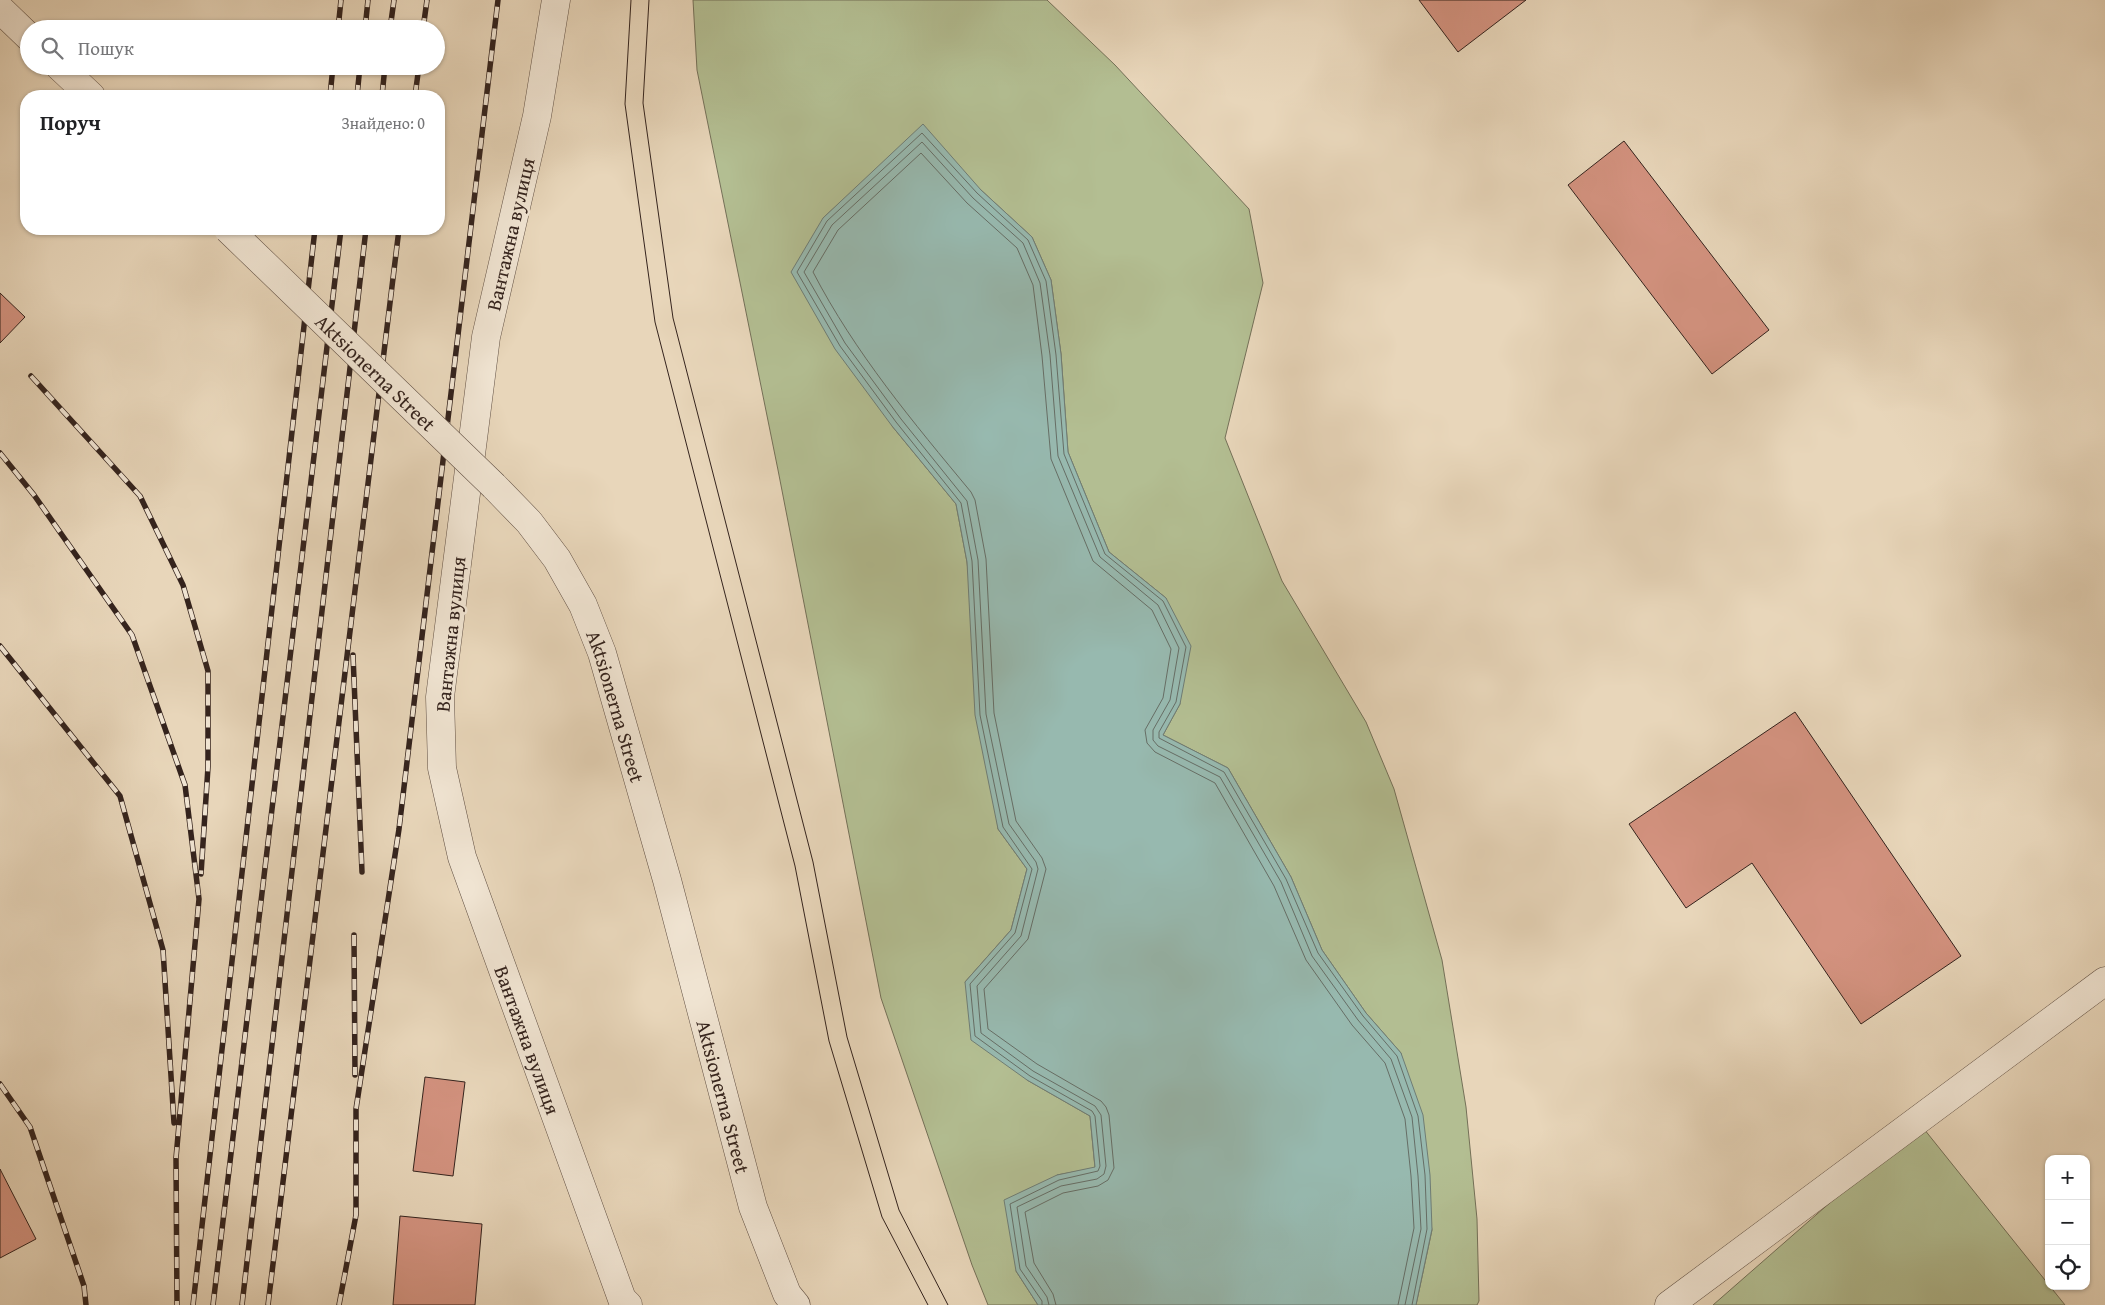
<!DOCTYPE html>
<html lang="uk">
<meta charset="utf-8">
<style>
:root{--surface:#fff;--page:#f2f2f2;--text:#202124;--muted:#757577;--line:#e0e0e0}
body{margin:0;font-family:"Gentium Book Plus",serif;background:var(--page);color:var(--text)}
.controls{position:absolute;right:15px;bottom:15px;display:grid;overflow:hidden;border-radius:10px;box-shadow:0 1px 4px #0004}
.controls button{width:45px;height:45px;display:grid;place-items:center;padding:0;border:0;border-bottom:1px solid var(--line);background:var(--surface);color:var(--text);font:25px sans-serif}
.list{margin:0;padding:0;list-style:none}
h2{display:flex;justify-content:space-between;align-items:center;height:65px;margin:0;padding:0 20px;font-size:21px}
h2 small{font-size:16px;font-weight:400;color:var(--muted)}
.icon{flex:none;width:28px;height:28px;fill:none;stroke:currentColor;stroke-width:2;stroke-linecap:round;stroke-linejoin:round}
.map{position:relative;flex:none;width:2105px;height:1305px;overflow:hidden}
.search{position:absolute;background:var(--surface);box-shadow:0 1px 4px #0004;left:20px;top:20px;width:425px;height:55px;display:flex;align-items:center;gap:12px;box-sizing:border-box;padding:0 18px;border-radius:28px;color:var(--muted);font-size:19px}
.panel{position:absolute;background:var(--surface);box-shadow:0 1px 4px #0004;left:20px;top:90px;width:425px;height:145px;border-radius:20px}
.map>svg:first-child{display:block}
.green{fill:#b3be92;stroke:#747058}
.water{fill:#97b9af;stroke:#6f7d75}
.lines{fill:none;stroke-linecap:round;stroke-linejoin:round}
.shore{stroke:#666e66;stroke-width:1}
.building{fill:#d3927f;stroke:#34231d}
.minor-casing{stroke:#615044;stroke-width:29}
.minor{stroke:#f0e4d2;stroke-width:28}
.tram{stroke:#34231d;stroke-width:1}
.rail-casing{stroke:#34231d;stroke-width:5.5}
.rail{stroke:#f0e4d2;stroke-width:4;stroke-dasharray:11;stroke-linecap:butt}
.minor-bridge-casing{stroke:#615044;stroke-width:29;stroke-linecap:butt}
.minor-bridge{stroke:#f0e4d2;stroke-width:28}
.labels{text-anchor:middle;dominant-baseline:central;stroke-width:5;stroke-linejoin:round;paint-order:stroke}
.street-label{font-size:20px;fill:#34231d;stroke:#f0e4d2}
</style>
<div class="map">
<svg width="2105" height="1305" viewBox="0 0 2105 1305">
<rect width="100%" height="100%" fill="#e8d6ba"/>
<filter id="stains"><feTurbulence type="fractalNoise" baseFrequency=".004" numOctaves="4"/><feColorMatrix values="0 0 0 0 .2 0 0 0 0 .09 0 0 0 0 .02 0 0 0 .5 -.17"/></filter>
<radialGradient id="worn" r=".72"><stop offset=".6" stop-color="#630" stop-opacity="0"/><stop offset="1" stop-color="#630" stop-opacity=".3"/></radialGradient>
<!-- green -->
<path class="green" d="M693,0H1047L1115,65L1249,209L1263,283L1225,438L1282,581L1366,722L1394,789L1442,960L1466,1107L1477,1219L1479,1301L1477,1305H1416L1432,1230L1401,1053L1366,1013L1322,950L1291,877L1228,768L1163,735L1180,704L1166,598L1109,552L1068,452L1061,354L1051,280L1032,237L981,190L868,177L823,218L892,426L956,504L967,562L998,829L1027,869L1011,930L965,982L1027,1080L1090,1116L1095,1168L1057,1175L1016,1271L1038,1305H988L972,1265L881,998L778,470L697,70Z
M1920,1124L2065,1305H1713Z"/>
<!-- water -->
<path class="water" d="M923,124L981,190L1032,237L1051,280L1061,354L1068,452L1109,552L1166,598L1191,646L1180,704L1163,735L1228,768L1291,877L1322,950L1366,1013L1401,1053L1423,1115L1430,1175L1432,1229L1416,1305H1038L1016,1271L1004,1200L1057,1175L1095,1167L1090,1116L1027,1080L971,1040L965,982L1011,930L1027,869L998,829L975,715L967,562L956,504L892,426L835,349L791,272L823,218Z"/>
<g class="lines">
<!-- shore -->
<path class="shore" d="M1042,1305V1301L1020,1269L1010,1204L1059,1180L1098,1171L1100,1166L1095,1116L1092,1111L1030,1076L975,1036L970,984L1015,933L1032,869L1003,827L980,715L972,561L961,503L896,422L840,346L797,272L827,221L922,133L977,193L1028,240L1046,281L1056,355L1064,454L1105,554L1163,601L1186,647L1176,702L1159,732V738L1224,772L1286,879L1318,953L1363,1016L1397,1056L1418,1116L1425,1175L1427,1229L1412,1305
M1049,1305L1047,1297L1026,1266L1017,1207L1061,1186L1097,1179L1104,1174L1106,1166L1101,1115L1095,1106L1033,1071L981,1033L977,986L1021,936L1038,869L1036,862L1009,824L986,714L978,560L967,501L901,419L845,343L804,272L832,225L922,142L973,198L1023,243L1040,283L1050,355L1058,456L1100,557L1158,605L1179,648L1170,700L1153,730V740L1158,746L1220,777L1281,882L1312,956L1358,1020L1391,1059L1412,1117L1418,1176L1421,1229L1405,1305
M1056,1305L1053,1294L1034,1263L1025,1212L1063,1193L1098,1186L1108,1180L1114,1168L1109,1115L1106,1107L1101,1101L1037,1064L988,1029L984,989L1028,939L1046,869L1042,858L1016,821L994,713L986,559L975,500L971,492C913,422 855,353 813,272L838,230L921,153L967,203L1017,248L1033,285L1042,356L1051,459L1093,561L1152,610L1171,649L1163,698L1145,730L1147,743L1155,752L1215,783L1274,886L1306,960L1352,1025L1385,1063L1405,1119L1411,1176L1414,1228L1398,1305"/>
</g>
<!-- building -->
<path class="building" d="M1419,0H1526L1458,52Z
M1624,141L1769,330L1712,374L1568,185Z
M0,293L25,317L0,343Z
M1795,712L1961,956L1861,1024L1752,863L1686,908L1629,824Z
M425,1077L465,1082L453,1176L413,1171Z
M0,1169L36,1239L0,1258Z
M400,1216L482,1224L475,1305H393Z"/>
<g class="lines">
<defs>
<g id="minor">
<path id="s1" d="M556,0L537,116L486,337L440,697L442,768L462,857L622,1299L628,1305"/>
<path d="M0,9L29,37"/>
<path d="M59,66L91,96"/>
<path id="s2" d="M494,486L529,522L557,559L583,605L602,653L667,880L753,1207L787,1294L796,1305"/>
<path d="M1669,1305L2105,981"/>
</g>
</defs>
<!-- minor casing -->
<use href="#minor" class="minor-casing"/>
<!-- minor -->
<use href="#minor" class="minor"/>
<!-- tram -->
<path class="tram" d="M631,0L625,104L655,322L795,866L829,1041L882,1217L928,1305
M649,0L643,103L673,318L813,862L847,1037L899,1210L948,1305"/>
<defs>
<path id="rail" d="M338,29L341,0
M365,29L368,0
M390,29L394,0
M423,29L427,0
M330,96L333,66
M357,96L360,66
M382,96L385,66
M415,96L419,66
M31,376L140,496L183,585L208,671V767L201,874
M0,453L34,495L132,635L185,785L199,899L176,1158L177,1305
M0,646L120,796L163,950L174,1123
M353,655L362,872
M354,935L355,1075
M0,1084L30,1127L84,1286L86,1305
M193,1305L315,229
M213,1305L341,229
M242,1305L366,229
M268,1305L399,229
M339,1305L356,1215V1109L399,829L498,0"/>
</defs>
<!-- rail casing -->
<use href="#rail" class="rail-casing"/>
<!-- rail -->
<use href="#rail" class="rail"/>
<defs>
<g id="minor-bridge">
<path id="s3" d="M228,229L494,486"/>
</g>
</defs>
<!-- minor-bridge casing -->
<use href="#minor-bridge" class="minor-bridge-casing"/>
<!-- minor-bridge -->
<use href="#minor-bridge" class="minor-bridge"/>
</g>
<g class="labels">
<!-- street labels -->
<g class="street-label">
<text transform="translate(510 234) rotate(-77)">Вантажна вулиця</text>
<text stroke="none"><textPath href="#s3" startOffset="206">Aktsionerna Street</textPath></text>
<text transform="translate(450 634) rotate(-84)">Вантажна вулиця</text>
<text stroke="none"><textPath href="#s2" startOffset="256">Aktsionerna Street</textPath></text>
<text stroke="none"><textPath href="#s1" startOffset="1064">Вантажна вулиця</textPath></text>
<text stroke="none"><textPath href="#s2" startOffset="661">Aktsionerna Street</textPath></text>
</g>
</g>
<rect width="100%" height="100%" filter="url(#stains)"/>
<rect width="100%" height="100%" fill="url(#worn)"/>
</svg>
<div class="controls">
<button>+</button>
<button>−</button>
<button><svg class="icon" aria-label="locate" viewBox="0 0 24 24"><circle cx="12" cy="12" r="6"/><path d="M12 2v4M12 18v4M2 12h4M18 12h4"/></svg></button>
</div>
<div class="search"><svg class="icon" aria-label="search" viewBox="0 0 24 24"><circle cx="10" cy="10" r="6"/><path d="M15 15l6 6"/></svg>Пошук</div>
<section class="panel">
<h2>Поруч<small>Знайдено: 0</small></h2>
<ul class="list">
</ul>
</section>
</div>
